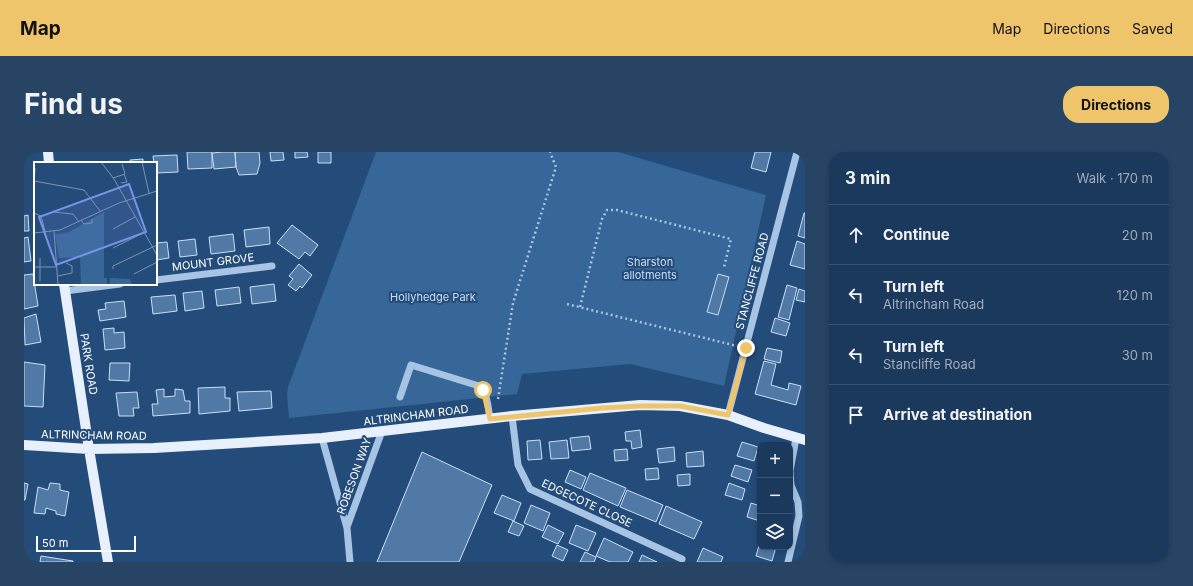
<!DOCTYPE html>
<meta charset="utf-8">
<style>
:root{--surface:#1b395c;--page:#284465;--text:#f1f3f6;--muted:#a0acbb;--line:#395372;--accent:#efc56b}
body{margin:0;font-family:Inter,sans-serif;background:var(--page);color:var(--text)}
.controls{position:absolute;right:12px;bottom:12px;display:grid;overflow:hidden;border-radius:8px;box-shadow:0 2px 6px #0003}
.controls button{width:36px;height:36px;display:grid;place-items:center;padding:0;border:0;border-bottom:1px solid var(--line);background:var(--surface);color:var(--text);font:20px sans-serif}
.scale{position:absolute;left:12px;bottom:10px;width:100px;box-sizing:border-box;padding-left:4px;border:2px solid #fff;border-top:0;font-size:11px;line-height:14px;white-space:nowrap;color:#fff;-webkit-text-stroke:3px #244c7b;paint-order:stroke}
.stop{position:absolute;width:12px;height:12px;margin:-9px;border:3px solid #efc56b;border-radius:50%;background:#fff}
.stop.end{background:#efc56b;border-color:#fff;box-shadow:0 1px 4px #0008}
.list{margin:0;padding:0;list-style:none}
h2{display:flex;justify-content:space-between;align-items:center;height:52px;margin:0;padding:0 16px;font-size:17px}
h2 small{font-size:13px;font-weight:400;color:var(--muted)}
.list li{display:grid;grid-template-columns:26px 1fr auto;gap:12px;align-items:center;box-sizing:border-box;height:60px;padding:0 16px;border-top:1px solid var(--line)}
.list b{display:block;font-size:15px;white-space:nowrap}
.list p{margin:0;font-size:13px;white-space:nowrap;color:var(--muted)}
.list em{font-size:13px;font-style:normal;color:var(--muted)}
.icon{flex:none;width:22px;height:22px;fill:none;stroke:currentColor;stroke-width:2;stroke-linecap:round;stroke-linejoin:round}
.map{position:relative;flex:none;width:781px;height:410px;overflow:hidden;border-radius:16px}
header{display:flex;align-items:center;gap:24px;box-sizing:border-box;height:56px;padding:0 20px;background:var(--accent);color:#111}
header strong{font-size:19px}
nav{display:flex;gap:22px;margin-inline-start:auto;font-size:14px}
.intro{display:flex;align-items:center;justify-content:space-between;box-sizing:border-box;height:96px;padding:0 24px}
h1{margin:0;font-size:28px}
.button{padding:10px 18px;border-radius:16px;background:var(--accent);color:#111;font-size:14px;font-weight:700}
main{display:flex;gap:24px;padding:0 24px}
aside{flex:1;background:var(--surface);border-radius:16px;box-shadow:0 2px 6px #0003}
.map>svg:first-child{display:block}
.green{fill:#376698}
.building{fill:#5079a6;stroke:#cadef4}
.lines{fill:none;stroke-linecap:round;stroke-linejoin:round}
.path{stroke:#a7c4e5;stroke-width:2.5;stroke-dasharray:2 3;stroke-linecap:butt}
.minor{stroke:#a7c4e5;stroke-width:7}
.major{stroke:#e7f0fc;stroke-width:10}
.route{stroke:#efc56b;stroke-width:5}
.labels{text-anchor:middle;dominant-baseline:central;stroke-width:4;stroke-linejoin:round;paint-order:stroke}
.street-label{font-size:11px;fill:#fff;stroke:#244c7b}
.park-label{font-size:11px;fill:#cadef4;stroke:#244c7b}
.inset-road{fill:none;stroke:#7c94b0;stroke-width:1}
.view{fill:#7795e8;fill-opacity:0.15;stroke:#7795e8;stroke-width:2}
.inset-edge{fill:none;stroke:#fff;stroke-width:2}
</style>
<header>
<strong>Map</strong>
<nav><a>Map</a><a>Directions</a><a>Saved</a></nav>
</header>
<div class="intro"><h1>Find us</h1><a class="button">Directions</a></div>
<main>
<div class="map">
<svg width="781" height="410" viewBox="0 0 781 410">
<rect width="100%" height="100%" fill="#244c7b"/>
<!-- green -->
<path class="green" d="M352,0H594L742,43L700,234L606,212L498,222L493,242L265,266L263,242L264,235Z"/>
<!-- building -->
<path class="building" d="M163,0H188V16L164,17Z
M199,0H211L212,15L190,17L188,1Z
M211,0H235L236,11L233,22L215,23L212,15Z
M246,0H259L260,8L247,9Z
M271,0H283L284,5L271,6Z
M294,0H307V11H294Z
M731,0H747L742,20L727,16Z
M153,3L154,20L132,21V11H130L129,4Z
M119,7V11H106V8Z
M780,61H781V86L774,84Z
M4,63L5,79H0V64Z
M268,73L294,93L286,104L281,100L275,107L253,91Z
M245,75L246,92L222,95L220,78Z
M209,82L211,99L187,102L185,85Z
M4,85L7,109L0,110V86Z
M171,87L173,103L156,105L154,89Z
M773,89L781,92V117L766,113Z
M143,90L145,106L132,108V91Z
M275,112L288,123L278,136L276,134L272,139L264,133L269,127L265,124Z
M9,122L14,154L0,157V123Z
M694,122L705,125L694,163L683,160Z
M250,132L252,149L228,152L226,135Z
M763,133L773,136L765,168L754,165Z
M215,135L217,151L193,154L191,138Z
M775,137L781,139V150L772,148Z
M178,139L180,156L161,159L159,141Z
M151,143L153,159L129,162L127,145Z
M100,149L102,165L76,169L74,158L82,157L81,151Z
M12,162L17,190L1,193L0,166Z
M751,166L766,171L762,184L747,180Z
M90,176V181L100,180L101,196L81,198L79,177Z
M743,196L758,199L756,211L740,207Z
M740,209L752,212L747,233L764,238L765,231L777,234L772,253L731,242Z
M0,210L21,213L19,255L0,254Z
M86,211H106L105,229L85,228Z
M201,235V246H206V259L175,262L174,236Z
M140,237V245L151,244V237L159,238L161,249H166V261L129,264L128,252H134L132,238Z
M247,239L248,256L215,259L213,240Z
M113,240L115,256H109L110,264H95L92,241Z
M616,278L618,295L608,297L607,289H602L601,280Z
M565,284L567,297L548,299L546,286Z
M516,288L518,307L504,308L503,289Z
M543,288L545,306L527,307L525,290Z
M718,290L734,295L730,309L713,304Z
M650,295L651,309L635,311L633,297Z
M603,297L604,308L591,309L590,298Z
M679,299L680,314L663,315L662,301Z
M398,300L468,333L435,410H353Z
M711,313L728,318L724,330L707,324Z
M634,316L635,327L622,328L621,317Z
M546,318L562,325L557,337L541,330Z
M566,321L602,336L594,354L559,338Z
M666,322V333L654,334L653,323Z
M0,331L4,332L1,348H0Z
M26,331L36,332V338L45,340L41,364L32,362V359L22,356L21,362L10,361L14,335L24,338Z
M705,331L721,337L718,348L701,343Z
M603,338L639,353L632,370L596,355Z
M478,343L497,351L490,369L470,361Z
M727,351L736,354V369L723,365Z
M507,353L526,361L519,379L500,371Z
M642,354L678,370L670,387L635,372Z
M489,369L500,374L495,384L484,380Z
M524,373L540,381L534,392L518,385Z
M552,373L572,381L564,399L545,391Z
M580,386L609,400L604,410H586L572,404Z
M736,390V395H752L748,409L732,404Z
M533,393L544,398L539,409L528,404Z
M679,396L699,405L697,410H673Z
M561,400L572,405L570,410H556Z
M618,403L633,410H615Z
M17,404L49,409V410H16Z"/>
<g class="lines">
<!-- path -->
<path class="path" d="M543,152L713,194
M556,155L578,67L583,58H593L707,87L700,115
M474,247L489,151L532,15L526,0"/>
<!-- minor -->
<path class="minor" d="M132,128L248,114
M41,139L96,132
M376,245L387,213L455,234C464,241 464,256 466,267
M704,263L773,0
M488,264L494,313L506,337L658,407
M298,286L323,376L326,410
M323,375L358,279
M764,410L775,364L774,350L767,333L766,319L772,286"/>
<!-- major -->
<path class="major" d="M24,0L25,11
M40,132L65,297L84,410
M0,293L65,297L130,296L298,286L488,264L616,253L656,254L704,263L740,276L781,288"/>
</g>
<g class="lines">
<!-- route -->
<path class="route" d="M459,238L466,267L578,256L616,254H656L704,263L722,196"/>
</g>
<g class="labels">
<!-- street labels -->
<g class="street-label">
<text transform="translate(189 110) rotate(-7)">MOUNT GROVE</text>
<text transform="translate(728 129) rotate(-75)">STANCLIFFE ROAD</text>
<text transform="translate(65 212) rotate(81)">PARK ROAD</text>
<text transform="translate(392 263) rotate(-7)">ALTRINCHAM ROAD</text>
<text transform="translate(70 283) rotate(1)">ALTRINCHAM ROAD</text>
<text transform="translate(330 324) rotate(-70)">ROBESON WAY</text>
<text transform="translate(563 351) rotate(25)">EDGECOTE CLOSE</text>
</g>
<!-- park labels -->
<g class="park-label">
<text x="626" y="110">Sharston<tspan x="626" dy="13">allotments</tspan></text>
<text x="409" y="145">Hollyhedge Park</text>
</g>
</g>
<!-- overview -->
<g transform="translate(10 10)">
<rect width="123" height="123" fill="#244c7b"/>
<path d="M70,50V116H73V123H47L46,95L25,96L21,72L33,71ZM76,116L96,117L98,123H75Z" fill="#376698"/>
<path class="inset-road" d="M67,0L80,17L123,93M108,0L115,31M79,16L91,12L88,2M0,19L50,28L66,49M87,21L93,20L90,12M0,22L1,6M19,50L39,52L45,60M0,51L7,54L11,69M47,58L50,62L58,61V57M79,67L101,55M20,69L24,123M0,71L26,68L85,41L123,29M79,86L109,71M6,96V119M0,105H23M79,107V104L123,83M100,112L123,100M24,114L38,111V104L32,101"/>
<path class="view" d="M95,22L112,70L22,103L5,55Z"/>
<rect width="123" height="123" class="inset-edge"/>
</g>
</svg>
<div class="controls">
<button>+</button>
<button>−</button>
<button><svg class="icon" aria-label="layers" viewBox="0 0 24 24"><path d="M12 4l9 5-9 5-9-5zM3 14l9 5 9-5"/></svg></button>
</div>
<div class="scale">50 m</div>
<div class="stop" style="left:459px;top:238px"></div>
<div class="stop end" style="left:722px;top:196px"></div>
</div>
<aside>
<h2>3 min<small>Walk · 170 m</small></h2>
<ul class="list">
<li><svg class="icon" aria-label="ahead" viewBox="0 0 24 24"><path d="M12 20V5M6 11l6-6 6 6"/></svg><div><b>Continue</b></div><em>20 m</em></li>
<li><svg class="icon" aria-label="left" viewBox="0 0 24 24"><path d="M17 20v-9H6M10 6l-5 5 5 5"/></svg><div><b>Turn left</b><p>Altrincham Road</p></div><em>120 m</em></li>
<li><svg class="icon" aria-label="left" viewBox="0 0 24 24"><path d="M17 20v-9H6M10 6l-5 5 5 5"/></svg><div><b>Turn left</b><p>Stancliffe Road</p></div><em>30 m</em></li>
<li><svg class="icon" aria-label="arrive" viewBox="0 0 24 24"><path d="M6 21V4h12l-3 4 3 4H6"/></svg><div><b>Arrive at destination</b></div></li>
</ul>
</aside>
</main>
